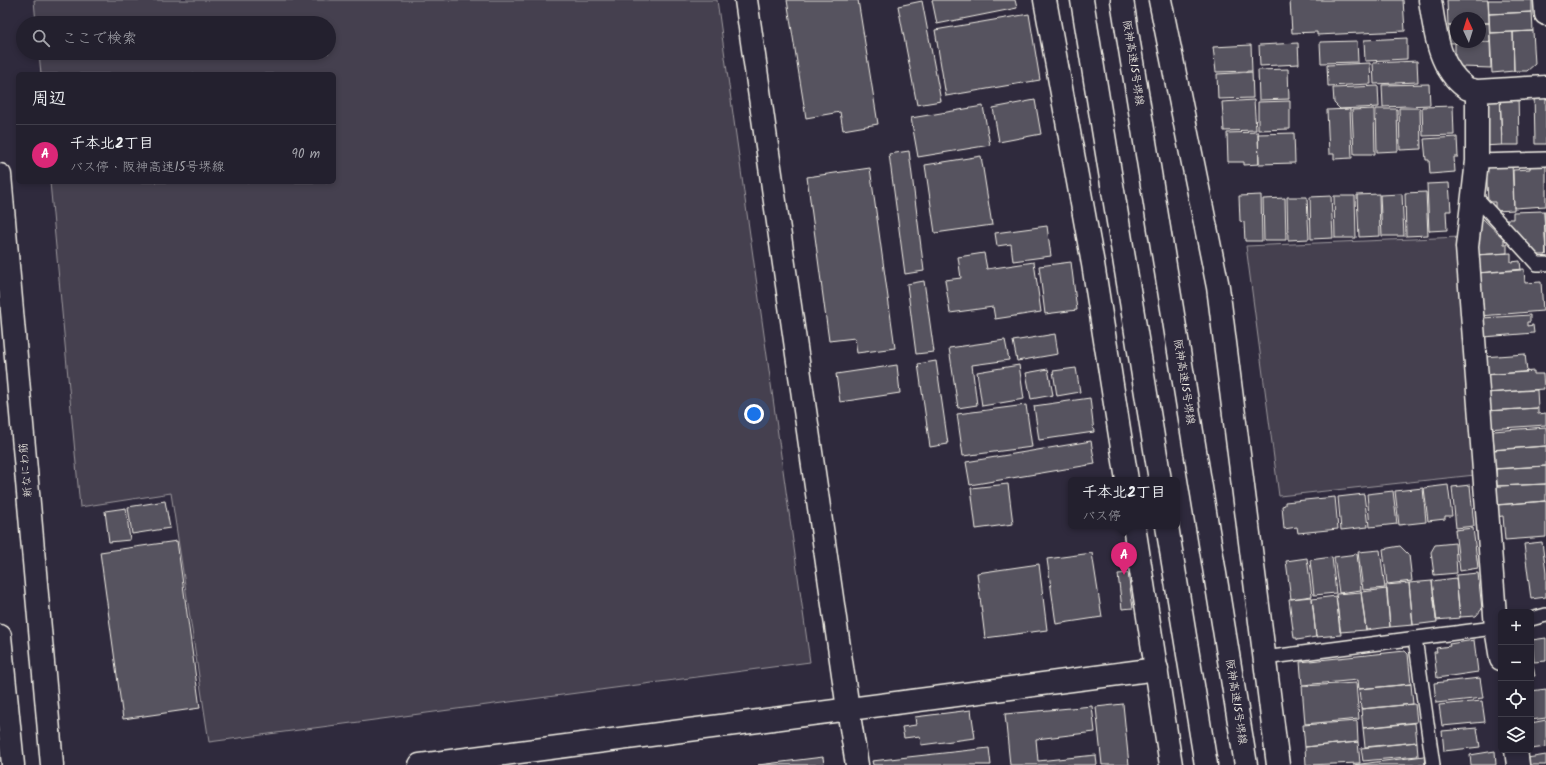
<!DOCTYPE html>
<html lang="ja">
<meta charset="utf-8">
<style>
:root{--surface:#23202e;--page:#2b2836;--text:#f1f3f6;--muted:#a3a3aa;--line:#403e4a;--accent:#db2777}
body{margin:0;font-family:Kalam,"Klee One",sans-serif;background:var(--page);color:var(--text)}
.controls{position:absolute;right:12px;bottom:12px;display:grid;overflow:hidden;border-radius:6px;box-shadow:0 2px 6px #0003}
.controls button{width:36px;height:36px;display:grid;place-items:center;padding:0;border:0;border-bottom:1px solid var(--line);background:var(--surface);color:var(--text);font:20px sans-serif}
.compass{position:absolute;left:1450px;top:12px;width:36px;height:36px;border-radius:50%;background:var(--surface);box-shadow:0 2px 6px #0003;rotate:356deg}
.you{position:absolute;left:754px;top:414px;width:14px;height:14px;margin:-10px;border:3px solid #fff;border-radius:50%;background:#1a73e8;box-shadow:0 0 0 6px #1a73e833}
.badge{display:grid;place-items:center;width:26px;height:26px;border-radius:50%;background:var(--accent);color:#fff;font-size:13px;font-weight:700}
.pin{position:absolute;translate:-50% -33px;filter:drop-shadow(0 1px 2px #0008)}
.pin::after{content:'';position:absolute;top:21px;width:14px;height:12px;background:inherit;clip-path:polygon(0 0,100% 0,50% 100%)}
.popup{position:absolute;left:1068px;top:477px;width:112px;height:52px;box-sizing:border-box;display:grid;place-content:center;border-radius:6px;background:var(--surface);filter:drop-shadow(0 1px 3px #0005);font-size:13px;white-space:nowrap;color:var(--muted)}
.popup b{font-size:15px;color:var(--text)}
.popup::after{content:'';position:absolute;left:50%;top:100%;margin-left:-8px;border:8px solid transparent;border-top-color:var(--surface)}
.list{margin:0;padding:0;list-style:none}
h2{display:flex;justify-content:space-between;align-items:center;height:52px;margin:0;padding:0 16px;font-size:17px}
h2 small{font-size:13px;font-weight:400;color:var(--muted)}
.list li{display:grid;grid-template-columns:26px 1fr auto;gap:12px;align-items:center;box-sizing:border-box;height:60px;padding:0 16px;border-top:1px solid var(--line)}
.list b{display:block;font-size:15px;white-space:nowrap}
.list p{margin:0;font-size:13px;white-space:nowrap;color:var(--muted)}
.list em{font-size:13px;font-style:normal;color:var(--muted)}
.icon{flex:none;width:22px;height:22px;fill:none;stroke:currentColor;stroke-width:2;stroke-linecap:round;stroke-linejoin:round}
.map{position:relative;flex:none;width:1546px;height:765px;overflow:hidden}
.search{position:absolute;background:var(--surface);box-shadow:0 2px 6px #0003;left:16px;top:16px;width:320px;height:44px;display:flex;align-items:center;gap:10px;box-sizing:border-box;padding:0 14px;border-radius:22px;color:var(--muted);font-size:15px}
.panel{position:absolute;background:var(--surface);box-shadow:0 2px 6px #0003;left:16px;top:72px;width:320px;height:112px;border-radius:6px}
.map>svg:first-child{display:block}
.green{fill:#454050;stroke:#9c989c}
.building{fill:#56525f;stroke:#f4f1e8}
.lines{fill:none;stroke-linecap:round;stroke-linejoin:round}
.lane-casing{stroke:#f4f1e8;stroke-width:16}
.street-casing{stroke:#f4f1e8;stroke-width:25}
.secondary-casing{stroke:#f4f1e8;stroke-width:25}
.primary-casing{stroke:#f4f1e8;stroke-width:25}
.highway-casing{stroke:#f4f1e8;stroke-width:25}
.lane{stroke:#2f2a3d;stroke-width:13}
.street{stroke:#2f2a3d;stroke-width:22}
.secondary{stroke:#2f2a3d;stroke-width:22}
.primary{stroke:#2f2a3d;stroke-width:22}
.highway{stroke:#2f2a3d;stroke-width:22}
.labels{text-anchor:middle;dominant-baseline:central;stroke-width:3;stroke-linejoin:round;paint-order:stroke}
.street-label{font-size:11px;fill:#f4f1e8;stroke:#2f2a3d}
</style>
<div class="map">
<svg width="1546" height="765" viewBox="0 0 1546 765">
<rect width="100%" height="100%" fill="#2f2a3d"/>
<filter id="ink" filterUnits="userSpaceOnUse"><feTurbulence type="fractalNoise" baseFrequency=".025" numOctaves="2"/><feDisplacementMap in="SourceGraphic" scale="8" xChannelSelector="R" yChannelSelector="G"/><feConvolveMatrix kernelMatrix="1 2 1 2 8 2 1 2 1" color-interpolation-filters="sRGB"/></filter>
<g filter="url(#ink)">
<!-- green -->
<path class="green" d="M34,0H717L810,662L209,742L171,493L80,507L50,182H334V74H41L39,53H329V23H36Z
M1460,237L1475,475L1279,496L1246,246Z"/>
<!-- building -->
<path class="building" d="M787,0H858L878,124L843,130L840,112L806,118Z
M932,0H1015L1017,8L937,24Z
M1290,0H1403L1405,31L1317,35V32L1292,33Z
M1447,0H1488L1489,23H1480V18H1456V25H1448Z
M1488,0H1532V12L1489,14Z
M922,1L941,101L917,105L898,6Z
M1532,12L1533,31L1490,33L1489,14Z
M1029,14L1040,80L946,96L935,30Z
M1480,23H1489L1490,42L1450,43L1448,25H1456V42H1480Z
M1533,31L1535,64L1527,71H1514L1513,32Z
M1513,32L1514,71L1492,73L1490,33Z
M1407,38V59L1365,61L1364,40Z
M1357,41L1358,62L1321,63L1320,42Z
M1490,42L1491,68L1462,67L1455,60V43Z
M1298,43L1299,64L1260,66L1259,45Z
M1251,45L1252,71L1216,72L1213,47Z
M1417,61L1418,82L1374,84L1373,63Z
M1370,63L1371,84L1328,86L1327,65Z
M1288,69L1289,99L1259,100L1258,70Z
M1252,72L1253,98L1218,99L1217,74Z
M1429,84L1430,105L1383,107L1382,85Z
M1378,86L1379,107L1340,109L1334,103L1333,88Z
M1534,92H1546V144H1535Z
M1500,93L1502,145L1481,146L1483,94Z
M1500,93H1518L1519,145H1502Z
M1035,100L1041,134L999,142L993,108Z
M1254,100L1256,130L1224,131L1222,102Z
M1290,101V129L1258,130V102Z
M983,106L990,145L918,157L911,118Z
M1453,106L1454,135L1423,136L1422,107Z
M1399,108H1420L1421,149L1400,150Z
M1350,109L1352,158L1334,159V154H1329L1327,110Z
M1374,109L1375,154H1354L1352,110Z
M1376,109H1397L1398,151L1377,152Z
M1258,132L1259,164L1244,165V162H1228L1227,133Z
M1294,133L1295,163L1259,164L1258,134Z
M1457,137L1458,157H1454L1455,172L1430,174L1429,160H1426L1424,139Z
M909,151L924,271L905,274L889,154Z
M981,156L992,225L935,233L925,165Z
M1512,163L1514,210L1495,211V202H1488L1486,164Z
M1530,165H1546V206L1514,208L1513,170L1530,169Z
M870,168L895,348L857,353L855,338L829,341L807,177Z
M1449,183L1451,211H1446L1447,230L1429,231L1427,184Z
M1426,192L1428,235L1406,236L1405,193Z
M1379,194L1380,236L1359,237L1357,195Z
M1402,194L1404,236H1382L1380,195Z
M1261,195L1262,241H1245L1244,222L1240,221L1239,196Z
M1331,196L1333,238L1311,239L1310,197Z
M1334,196H1355L1356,238H1335Z
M1287,197H1307L1309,239L1288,240Z
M1285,198L1286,240H1264L1263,199Z
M1544,211H1546V255Z
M1544,211L1546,255H1536L1503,219H1513V212Z
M1480,216L1504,239V244H1507V253L1475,255Z
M1047,226L1051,256L1013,261L1011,244L997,246L995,233Z
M984,253L987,269L1034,262L1041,312L995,319L993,307L950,313L945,280L961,278L958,257Z
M1511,253V262L1520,261L1521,270L1477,273L1475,255Z
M1071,262L1077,310L1045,314L1039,266Z
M1524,269L1525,283L1541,282L1543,311L1480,316L1477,273Z
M924,281L934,352L916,354L907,284Z
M1530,315V322H1527V326L1533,325L1534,333L1483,337L1482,318Z
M1055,334L1058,354L1017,361L1013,341Z
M1005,340L1009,360L972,365L977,405L958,408L949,348Z
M1525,354L1527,372L1484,375L1483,357Z
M936,361L948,444L930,447L918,364Z
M897,365L900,393L840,402L836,374Z
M1019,365L1024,399L982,406L977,372Z
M1076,368L1080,392L1057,396L1053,371Z
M1048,369L1053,395L1031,399L1026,373Z
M1534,371V374H1543L1544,389L1485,393L1484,375Z
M1537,390L1538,408L1486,411L1485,393Z
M1090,398L1094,432L1039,440L1034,406Z
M1026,405L1032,447L963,456L957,414Z
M1538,408V414L1546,413V425L1487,429L1486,411Z
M1546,427V446L1494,450L1493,431Z
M1091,441L1095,464L970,485L966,462Z
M1546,446V466L1491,469L1489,450Z
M1546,466V484L1497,486L1496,469Z
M1008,484L1013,524L976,529L971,488Z
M1546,484V501L1498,505L1497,486Z
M1448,485L1452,516H1445V519L1428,521L1424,488Z
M1470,485L1474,526L1456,528L1452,487Z
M1423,488L1426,522L1399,525L1395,491Z
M1393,491L1397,524L1370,527L1367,494Z
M1364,494L1368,527L1341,530L1338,497Z
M1335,497L1338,529L1298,533L1297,527L1284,529L1282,506L1285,505V502Z
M165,501L170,528L132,534L128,507Z
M1546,501V537L1505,540L1503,516L1495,517L1494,505Z
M126,508L130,540L109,542L105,511Z
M1473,528L1478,568L1460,571L1455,530Z
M177,541L200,708L123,719L100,552Z
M1542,542L1546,573V597L1531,599L1524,544Z
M1455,543L1457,573L1434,575L1431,552L1435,545Z
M1400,546L1409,555L1412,581L1387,584L1383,549Z
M1380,550L1385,588L1363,590L1358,552Z
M1092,553L1102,617L1056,624L1047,559Z
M1357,554L1361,590L1339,593L1334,557Z
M1332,557L1336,593L1314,595L1310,560Z
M1307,558L1312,596L1291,599L1286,561Z
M1039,564L1047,630L985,638L977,573Z
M1128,573L1133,608L1122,609L1118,574Z
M1478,573L1482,609L1476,616L1460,617L1456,575Z
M1456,578L1460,618L1436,620L1432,581Z
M1432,581L1437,622L1413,625L1409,583Z
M1409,583L1413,625L1390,627L1386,585Z
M1387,589L1390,627L1366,630L1361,592Z
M1361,592L1366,630L1340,632L1336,594Z
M1336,596L1341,635L1316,637L1312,599Z
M1312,597L1316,637L1297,640V638H1294L1289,599Z
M1546,638V661L1534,662L1532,640Z
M1474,640L1478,672L1437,678L1434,652H1437L1436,648L1450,646L1449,644Z
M1405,651L1408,654L1411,684L1359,689L1358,680L1302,685L1300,662Z
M1531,655L1535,676H1531Z
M1480,678L1483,698L1436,703L1434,683Z
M1356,683L1359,719L1305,724L1302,686Z
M1411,684L1413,704L1361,709L1359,689Z
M1546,689V718L1531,720V691Z
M1482,701L1485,722L1442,726L1439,705Z
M1123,704L1129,765H1102L1096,707Z
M1415,704L1417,722L1363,728L1361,709Z
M1092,706L1095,732L1036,739L1038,761L1096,755L1097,765H1010L1005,714Z
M971,710L975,738L921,745L920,736L904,738L902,727L916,725L915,717Z
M1546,720V747L1531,749V723Z
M1357,721L1358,742L1305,747L1303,725Z
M1415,723L1417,742L1365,747L1363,728Z
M1477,728L1480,747L1444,751L1442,731Z
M1358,742L1360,763L1306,765L1305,747Z
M1417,742L1418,756L1363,761L1361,748Z
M989,748L991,765H873L872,761Z
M1495,751L1496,765H1471L1470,755Z
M1546,755V765H1522L1521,759Z
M1424,756L1425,765H1353Z
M823,757L824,765H758Z"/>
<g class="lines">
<defs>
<path id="lane" d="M1477,161L1546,159
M1473,194L1537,264H1546
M1531,619L1546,615
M1415,638L1433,765
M1264,658L1501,627"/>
<path id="street" d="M1430,0C1435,31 1438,67 1465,87C1468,90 1473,90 1477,91L1546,87
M1545,0L1546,14
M1477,91V161L1467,247L1496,628L1501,659
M848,709L857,765
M1516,750L1518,765
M420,765L1157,669"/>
<path id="secondary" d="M746,0L848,709
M1045,0L1093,264L1127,480
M1160,0L1218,287L1278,765
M1134,526L1171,765"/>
<path id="primary" d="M0,175L52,765
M0,636L13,765"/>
<path id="highway" d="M1082,0L1160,480
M1122,0L1246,765
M1167,526L1206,765"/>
</defs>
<!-- lane casing -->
<use href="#lane" class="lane-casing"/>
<!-- street casing -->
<use href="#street" class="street-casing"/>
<!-- secondary casing -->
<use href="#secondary" class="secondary-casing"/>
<!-- primary casing -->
<use href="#primary" class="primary-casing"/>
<!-- highway casing -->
<use href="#highway" class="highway-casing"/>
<!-- lane -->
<use href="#lane" class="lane"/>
<!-- street -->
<use href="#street" class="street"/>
<!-- secondary -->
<use href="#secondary" class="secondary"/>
<!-- primary -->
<use href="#primary" class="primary"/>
<!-- highway -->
<use href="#highway" class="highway"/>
</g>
</g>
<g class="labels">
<!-- street labels -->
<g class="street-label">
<text transform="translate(1133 63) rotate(81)">阪神高速15号堺線</text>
<text transform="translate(1184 382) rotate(81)">阪神高速15号堺線</text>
<text transform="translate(26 470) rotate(-95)">新なにわ筋</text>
<text transform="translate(1236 702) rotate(81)">阪神高速15号堺線</text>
</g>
</g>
</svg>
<div class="controls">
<button>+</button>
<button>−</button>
<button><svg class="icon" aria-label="locate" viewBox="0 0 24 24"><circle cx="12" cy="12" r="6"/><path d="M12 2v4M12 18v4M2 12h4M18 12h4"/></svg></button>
<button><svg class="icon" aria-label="layers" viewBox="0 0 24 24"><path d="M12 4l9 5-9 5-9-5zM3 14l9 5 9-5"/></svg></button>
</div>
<svg class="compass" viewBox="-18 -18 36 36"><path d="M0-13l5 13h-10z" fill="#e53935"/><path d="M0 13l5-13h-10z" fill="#a3a3aa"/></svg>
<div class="you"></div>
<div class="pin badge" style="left:1124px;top:575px">A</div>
<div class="popup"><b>千本北2丁目</b>バス停</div>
<div class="search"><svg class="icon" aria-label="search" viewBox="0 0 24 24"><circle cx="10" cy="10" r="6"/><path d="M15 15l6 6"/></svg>ここで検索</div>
<section class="panel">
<h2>周辺<small></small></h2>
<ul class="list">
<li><span class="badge">A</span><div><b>千本北2丁目</b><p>バス停 · 阪神高速15号堺線</p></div><em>90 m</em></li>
</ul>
</section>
</div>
